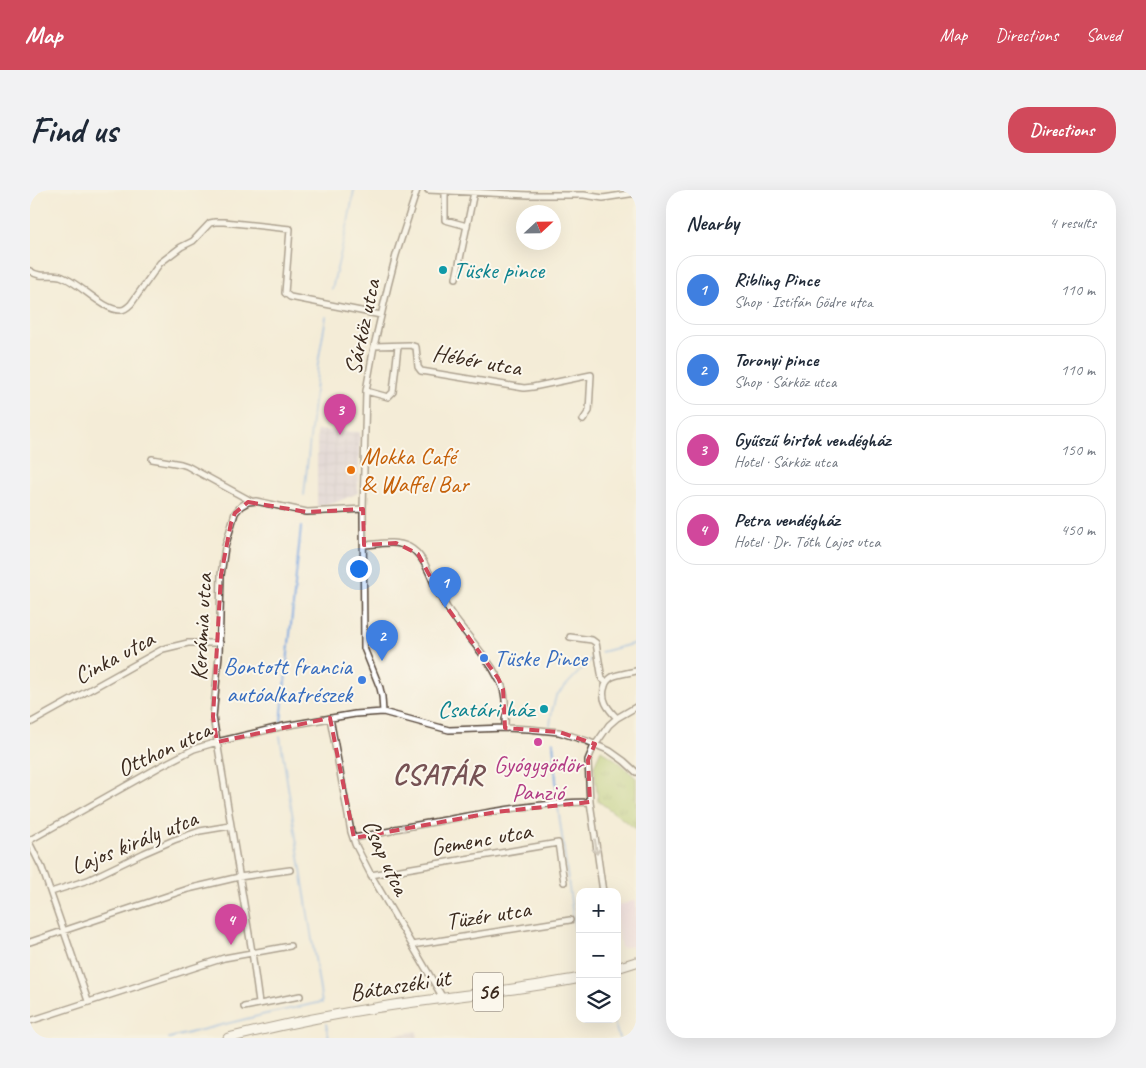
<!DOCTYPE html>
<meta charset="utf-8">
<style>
:root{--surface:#fff;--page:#f2f2f3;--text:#1f2937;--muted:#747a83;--line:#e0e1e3;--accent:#d1495b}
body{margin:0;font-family:Caveat,sans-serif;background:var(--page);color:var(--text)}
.controls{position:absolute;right:15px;bottom:15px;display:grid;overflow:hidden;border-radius:10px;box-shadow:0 5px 20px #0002}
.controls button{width:45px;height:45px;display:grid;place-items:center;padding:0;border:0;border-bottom:1px solid var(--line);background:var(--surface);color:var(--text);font:25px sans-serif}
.compass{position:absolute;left:486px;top:15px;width:45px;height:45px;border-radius:50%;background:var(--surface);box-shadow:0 5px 20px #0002;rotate:68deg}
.you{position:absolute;left:328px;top:378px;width:18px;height:18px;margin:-12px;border:4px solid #fff;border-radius:50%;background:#1a73e8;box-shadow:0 0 0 8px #1a73e833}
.badge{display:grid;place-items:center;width:32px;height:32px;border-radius:50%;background:var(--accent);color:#fff;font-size:16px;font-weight:700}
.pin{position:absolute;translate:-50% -41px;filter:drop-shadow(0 1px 2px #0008)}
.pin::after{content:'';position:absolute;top:26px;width:18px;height:15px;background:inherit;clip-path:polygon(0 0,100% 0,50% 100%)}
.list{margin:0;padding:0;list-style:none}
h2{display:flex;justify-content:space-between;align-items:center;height:65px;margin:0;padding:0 20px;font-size:21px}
h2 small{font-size:16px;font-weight:400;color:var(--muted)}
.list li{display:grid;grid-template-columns:32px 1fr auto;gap:15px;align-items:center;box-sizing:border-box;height:70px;margin:0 10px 10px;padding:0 10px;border:1px solid var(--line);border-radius:20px}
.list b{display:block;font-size:19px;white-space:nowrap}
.list p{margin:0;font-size:16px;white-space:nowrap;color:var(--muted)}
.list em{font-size:16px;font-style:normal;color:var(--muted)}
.icon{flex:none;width:28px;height:28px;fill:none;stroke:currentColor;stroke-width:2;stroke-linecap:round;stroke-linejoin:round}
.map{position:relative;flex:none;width:606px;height:848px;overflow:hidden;border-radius:20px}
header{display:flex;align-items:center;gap:30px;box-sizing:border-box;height:70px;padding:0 25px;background:var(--accent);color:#fff}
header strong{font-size:24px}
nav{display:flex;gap:28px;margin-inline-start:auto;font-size:18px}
.intro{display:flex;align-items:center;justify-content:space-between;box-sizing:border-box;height:120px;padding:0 30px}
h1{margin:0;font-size:35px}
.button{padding:12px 22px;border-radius:20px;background:var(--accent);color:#fff;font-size:18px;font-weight:700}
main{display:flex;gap:30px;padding:0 30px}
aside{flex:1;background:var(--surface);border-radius:20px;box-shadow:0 5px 20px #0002}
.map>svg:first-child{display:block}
.built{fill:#edd0e8}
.industrial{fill:url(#industrial-grid)}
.grass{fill:url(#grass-tufts);stroke:#767a46}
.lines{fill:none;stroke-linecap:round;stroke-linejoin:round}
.stream{stroke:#77a6e1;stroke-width:2}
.street-casing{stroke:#57473a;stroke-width:8}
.primary-casing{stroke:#57473a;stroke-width:11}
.street{stroke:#fff;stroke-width:5}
.primary{stroke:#fff;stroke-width:9}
.oneway{stroke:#a79f9a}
.marked{fill:none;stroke:#d1495b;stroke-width:4;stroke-dasharray:10 6;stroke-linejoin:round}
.culture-dot{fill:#0f9aa8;stroke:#fbf7ec;stroke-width:2}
.food-dot{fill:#e8710a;stroke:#fbf7ec;stroke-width:2}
.shop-dot{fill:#3f7fe0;stroke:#fbf7ec;stroke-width:2}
.hotel-dot{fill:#d1479c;stroke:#fbf7ec;stroke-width:2}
.labels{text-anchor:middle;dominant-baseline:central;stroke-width:4;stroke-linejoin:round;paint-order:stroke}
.shield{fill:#fbf7ec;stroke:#75685c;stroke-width:1}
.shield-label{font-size:22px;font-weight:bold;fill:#3b2a1e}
.culture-label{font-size:24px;fill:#0d838f;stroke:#fbf7ec;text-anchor:start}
.street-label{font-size:24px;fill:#3b2a1e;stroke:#fbf7ec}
.food-label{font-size:24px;fill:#c56008;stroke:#fbf7ec;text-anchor:start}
.shop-label{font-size:24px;fill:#366cbe;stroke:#fbf7ec;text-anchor:start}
.hotel-label{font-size:24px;fill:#b23c85;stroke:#fbf7ec}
.district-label{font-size:29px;font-weight:bold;letter-spacing:1px;fill:#765254;stroke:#fbf7ec}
</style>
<header>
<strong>Map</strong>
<nav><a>Map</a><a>Directions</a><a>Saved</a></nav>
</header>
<div class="intro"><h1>Find us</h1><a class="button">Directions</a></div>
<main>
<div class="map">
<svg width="606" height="848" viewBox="0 0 606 848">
<defs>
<pattern id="industrial-grid" width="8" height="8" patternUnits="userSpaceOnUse" patternTransform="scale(1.25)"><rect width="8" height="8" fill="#ccbed4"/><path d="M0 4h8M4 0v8" fill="none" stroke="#b0a3b6"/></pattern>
<pattern id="grass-tufts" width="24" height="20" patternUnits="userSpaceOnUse" patternTransform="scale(1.25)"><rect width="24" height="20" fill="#b0c96f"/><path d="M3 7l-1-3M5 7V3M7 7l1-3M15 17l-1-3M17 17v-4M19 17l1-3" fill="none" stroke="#90a35b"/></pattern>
</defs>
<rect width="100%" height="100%" fill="#fbf7ec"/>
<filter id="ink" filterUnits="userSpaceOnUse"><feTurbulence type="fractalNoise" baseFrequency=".02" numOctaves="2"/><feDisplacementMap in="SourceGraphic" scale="10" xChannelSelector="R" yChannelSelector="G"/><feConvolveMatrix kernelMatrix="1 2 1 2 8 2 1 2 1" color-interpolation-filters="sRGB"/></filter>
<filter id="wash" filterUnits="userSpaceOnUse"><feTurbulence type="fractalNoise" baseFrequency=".0096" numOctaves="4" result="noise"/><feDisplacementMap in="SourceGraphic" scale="20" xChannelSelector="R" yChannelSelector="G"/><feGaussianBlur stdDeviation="1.12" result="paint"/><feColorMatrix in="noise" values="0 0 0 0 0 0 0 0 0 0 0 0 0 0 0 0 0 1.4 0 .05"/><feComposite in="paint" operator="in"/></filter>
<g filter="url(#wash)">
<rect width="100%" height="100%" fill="#f4ecd7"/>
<!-- built -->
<path class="built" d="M606,710V755L591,758L587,739V716Z"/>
<!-- industrial -->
<path class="industrial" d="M287,240L330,242L328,303L309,311L287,317Z
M387,841L388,848H349Z"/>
<!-- grass -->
<path class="grass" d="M571,560L589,572L606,588V639L568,611L564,576Z"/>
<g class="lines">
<!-- stream -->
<path class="stream" d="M302,99L318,33L324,0
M274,305L288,173L296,127
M571,462L606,453
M251,532L271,337
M520,535L522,521L526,506L565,465
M250,546L292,813
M523,551L528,617L550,778
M583,829L589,848
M296,834L299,848
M139,848L236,824L292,812"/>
</g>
</g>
<g filter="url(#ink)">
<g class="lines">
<defs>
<path id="street" d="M398,0L499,5H554L573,8L606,3
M415,2V30L437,36
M0,81C12,89 18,83 30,86C48,91 73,121 91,120C95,120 98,117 101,114L130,73L151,57L163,51L180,33L185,32H194L260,39L255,103L260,107L351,125
M426,88L444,2
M344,156L380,155L386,157L388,177L391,181L494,198L503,197L561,185L559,221L553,230
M336,201L358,207L363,202L368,156
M122,269L151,274L157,276L221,311
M334,355C348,354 366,350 379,357C394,365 399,384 406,398C420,428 445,451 463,479C466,485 471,492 473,499C477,511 475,525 475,538
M540,447L562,450L566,453L572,489L576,492
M353,522L352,507L350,498L334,458L333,319L336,201L344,156L358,96L366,65L387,0
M300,528L321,642L325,654L341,685L413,808
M587,528C578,519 570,509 575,496C576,492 579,489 582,487C589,484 598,483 606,481
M0,533L133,459L158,453H190
M324,648L361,641L365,639C429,628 495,613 560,612
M0,650L131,576L164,559L187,552L254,536L325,524L353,522L419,540L475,538L499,539L529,542L557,551L580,561L594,571L606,582
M0,654L12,678L58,811
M341,685L528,653L534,692
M21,702L58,690L114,663L144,650L170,641L200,636
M573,702L560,612L558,570L563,558L579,535L587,528L606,517
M0,752L158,699L209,687L260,680
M382,755L540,730
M229,813L222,762L183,527L189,465L191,385L195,357L205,323L211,316L218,312L226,311L277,322L333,319
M214,817L270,806
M0,831L194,768L260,756"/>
<path id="primary" d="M587,778L606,772
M198,848C269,830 342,817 415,808C460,802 505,797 550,788"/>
</defs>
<!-- street casing -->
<use href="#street" class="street-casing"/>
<!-- primary casing -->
<use href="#primary" class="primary-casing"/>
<!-- street -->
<use href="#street" class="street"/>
<!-- primary -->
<use href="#primary" class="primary"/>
</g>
<!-- one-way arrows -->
<defs><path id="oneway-shaft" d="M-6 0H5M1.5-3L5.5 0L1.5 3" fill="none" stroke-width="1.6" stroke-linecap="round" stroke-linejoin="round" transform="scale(1.25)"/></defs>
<g class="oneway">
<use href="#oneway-shaft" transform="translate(371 638) rotate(-13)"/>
<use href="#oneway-shaft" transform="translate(566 657) rotate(82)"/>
</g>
</g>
<!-- marked area -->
<path d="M0 0H606V848H0ZM218,312L277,322L333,319L334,355L366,353L388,364L416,416L468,488L473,499L475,538L529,542L565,554L558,570L560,612L466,622L324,648L300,528L187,552L183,527L191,385L201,333L205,323Z" fill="#f4ecd7" fill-opacity=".55" fill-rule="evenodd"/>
<path class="marked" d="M218,312L277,322L333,319L334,355L366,353L388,364L416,416L468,488L473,499L475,538L529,542L565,554L558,570L560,612L466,622L324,648L300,528L187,552L183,527L191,385L201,333L205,323Z"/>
<!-- markers -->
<g class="culture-dot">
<circle cx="413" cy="80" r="5"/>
<circle cx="514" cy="519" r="5"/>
</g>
<circle class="food-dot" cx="321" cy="280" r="5"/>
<g class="shop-dot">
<circle cx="454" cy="468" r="5"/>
<circle cx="332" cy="490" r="5"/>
</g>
<circle class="hotel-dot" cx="508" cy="552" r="5"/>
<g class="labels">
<!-- shield labels -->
<rect class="shield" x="443" y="782.5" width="30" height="39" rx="4"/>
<g class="shield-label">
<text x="458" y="802">56</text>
</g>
<!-- culture labels -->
<g class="culture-label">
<text x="423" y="80">Tüske pince</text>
<text x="504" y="519" text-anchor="end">Csatári ház</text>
</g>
<!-- street labels -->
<g class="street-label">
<text transform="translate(332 137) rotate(-78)">Sárköz utca</text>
<text transform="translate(447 170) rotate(10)">Hébér utca</text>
<text transform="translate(171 437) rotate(-87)">Kerámia utca</text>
<text transform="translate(84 467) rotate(-28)">Cinka utca</text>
<text transform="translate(134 559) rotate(-25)">Otthon utca</text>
<text transform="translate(451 649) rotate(-10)">Gemenc utca</text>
<text transform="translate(104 652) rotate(-22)">Lajos király utca</text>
<text transform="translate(356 667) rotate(65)">Csap utca</text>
<text transform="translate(458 725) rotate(-9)">Tüzér utca</text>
<text transform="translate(370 795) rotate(-9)">Bátaszéki út</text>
</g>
<!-- food labels -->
<g class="food-label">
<text x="331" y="266">Mokka Café<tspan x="331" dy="28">&amp; Waffel Bar</tspan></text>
</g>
<!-- shop labels -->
<g class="shop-label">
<text x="464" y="468">Tüske Pince</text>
<text x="322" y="476" text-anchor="end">Bontott francia<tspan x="322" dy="28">autóalkatrészek</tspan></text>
</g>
<!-- hotel labels -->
<g class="hotel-label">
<text x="508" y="574">Gyógygödör<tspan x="508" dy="28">Panzió</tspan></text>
</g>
<!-- district labels -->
<g class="district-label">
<text x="408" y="584">CSATÁR</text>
</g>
</g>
</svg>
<div class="controls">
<button>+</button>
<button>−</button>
<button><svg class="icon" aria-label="layers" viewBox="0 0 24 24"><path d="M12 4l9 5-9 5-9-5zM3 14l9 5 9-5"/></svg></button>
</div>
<svg class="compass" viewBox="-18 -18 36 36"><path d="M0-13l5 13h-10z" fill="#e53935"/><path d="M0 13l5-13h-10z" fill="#747a83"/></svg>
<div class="you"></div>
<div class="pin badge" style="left:415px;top:418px;background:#3f7fe0">1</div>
<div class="pin badge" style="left:352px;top:471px;background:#3f7fe0">2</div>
<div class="pin badge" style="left:310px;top:245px;background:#d1479c">3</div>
<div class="pin badge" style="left:201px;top:755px;background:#d1479c">4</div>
</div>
<aside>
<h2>Nearby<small>4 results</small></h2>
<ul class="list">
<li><span class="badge" style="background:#3f7fe0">1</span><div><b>Ribling Pince</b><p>Shop · Istifán Gödre utca</p></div><em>110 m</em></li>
<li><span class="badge" style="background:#3f7fe0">2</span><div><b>Toronyi pince</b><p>Shop · Sárköz utca</p></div><em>110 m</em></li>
<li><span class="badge" style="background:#d1479c">3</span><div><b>Gyűszű birtok vendégház</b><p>Hotel · Sárköz utca</p></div><em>150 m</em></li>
<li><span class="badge" style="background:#d1479c">4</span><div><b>Petra vendégház</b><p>Hotel · Dr. Tóth Lajos utca</p></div><em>450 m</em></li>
</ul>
</aside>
</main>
